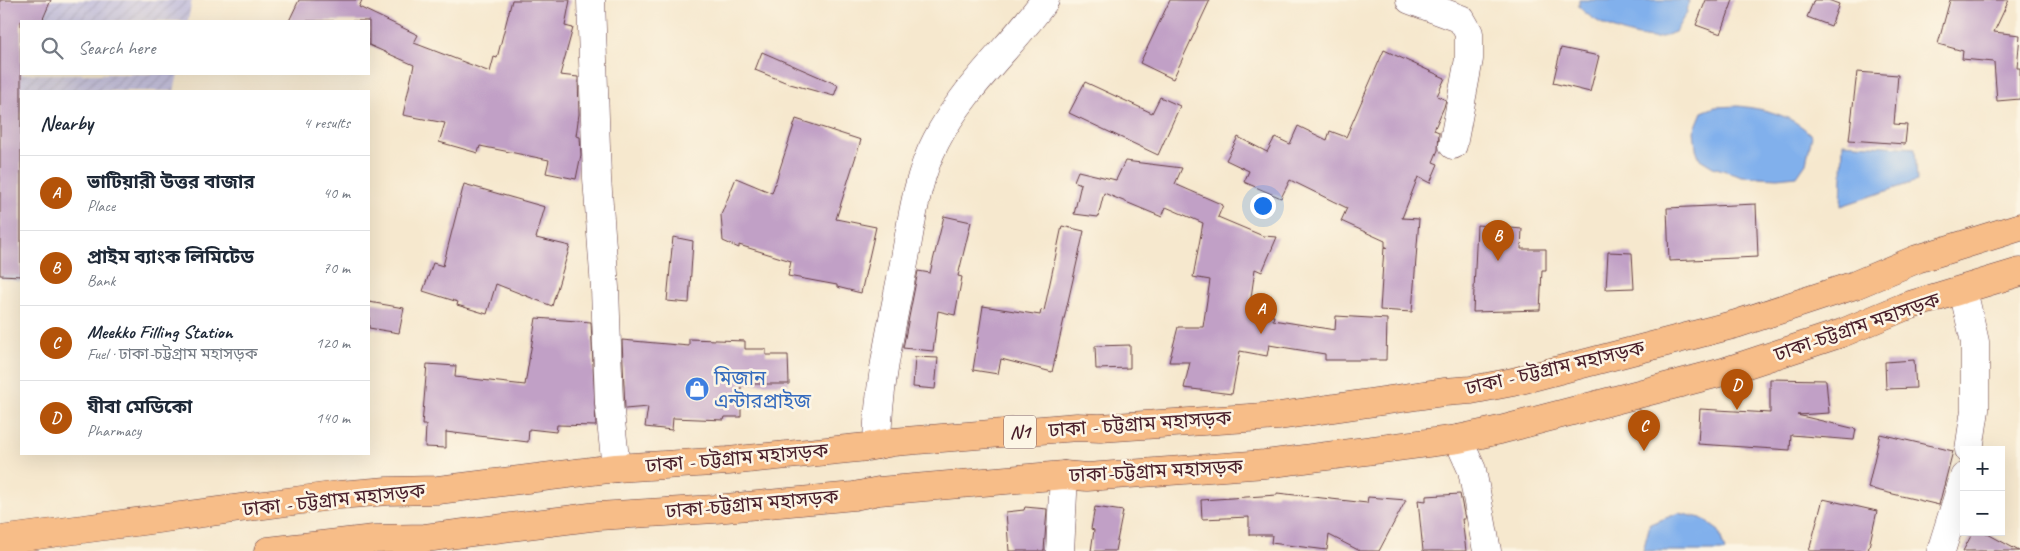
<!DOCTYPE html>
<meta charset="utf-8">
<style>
:root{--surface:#fff;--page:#f6f6f7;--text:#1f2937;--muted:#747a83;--line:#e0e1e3;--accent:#b45309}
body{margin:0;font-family:Caveat,"Noto Sans Bengali",sans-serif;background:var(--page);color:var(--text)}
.controls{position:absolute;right:15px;bottom:15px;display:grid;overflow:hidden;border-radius:0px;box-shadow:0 5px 20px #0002}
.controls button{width:45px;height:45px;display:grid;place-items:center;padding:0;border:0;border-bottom:1px solid var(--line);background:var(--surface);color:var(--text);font:25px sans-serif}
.you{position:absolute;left:1262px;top:205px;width:18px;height:18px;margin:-12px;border:4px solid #fff;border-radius:50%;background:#1a73e8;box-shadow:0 0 0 8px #1a73e833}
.badge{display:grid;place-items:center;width:32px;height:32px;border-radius:50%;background:var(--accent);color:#fff;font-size:16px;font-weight:700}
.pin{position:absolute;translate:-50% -41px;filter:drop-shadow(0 1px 2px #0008)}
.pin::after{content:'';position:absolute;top:26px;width:18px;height:15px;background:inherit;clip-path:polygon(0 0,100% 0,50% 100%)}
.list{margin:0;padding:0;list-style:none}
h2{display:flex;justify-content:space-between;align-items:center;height:65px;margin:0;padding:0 20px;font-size:21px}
h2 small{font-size:16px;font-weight:400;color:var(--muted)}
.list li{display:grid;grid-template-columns:32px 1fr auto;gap:15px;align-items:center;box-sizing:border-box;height:75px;padding:0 20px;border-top:1px solid var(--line)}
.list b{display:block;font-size:19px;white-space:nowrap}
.list p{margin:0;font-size:16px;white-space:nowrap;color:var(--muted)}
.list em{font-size:16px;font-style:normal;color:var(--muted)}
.icon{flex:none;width:28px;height:28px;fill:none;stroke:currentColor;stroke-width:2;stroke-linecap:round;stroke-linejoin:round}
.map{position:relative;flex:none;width:2020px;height:551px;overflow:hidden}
.search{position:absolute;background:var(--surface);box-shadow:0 5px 20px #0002;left:20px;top:20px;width:350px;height:55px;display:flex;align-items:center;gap:12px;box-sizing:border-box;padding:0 18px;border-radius:0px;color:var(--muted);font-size:19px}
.panel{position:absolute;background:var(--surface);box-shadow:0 5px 20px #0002;left:20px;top:90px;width:350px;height:365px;border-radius:0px}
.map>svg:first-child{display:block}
.industrial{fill:url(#industrial-furrows)}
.water{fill:#81b0ec;stroke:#66688c}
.building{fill:#c1a0c6}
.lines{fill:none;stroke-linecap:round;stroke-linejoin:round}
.minor-casing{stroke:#643d43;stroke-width:29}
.highway-casing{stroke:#643d43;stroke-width:29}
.minor{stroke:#fff;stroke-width:28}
.highway{stroke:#f7bd88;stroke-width:28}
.labels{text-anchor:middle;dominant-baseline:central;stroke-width:5;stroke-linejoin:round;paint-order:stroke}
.shield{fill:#fcf5e5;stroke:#7f5f63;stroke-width:1}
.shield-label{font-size:19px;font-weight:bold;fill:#4a1f2b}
.street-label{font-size:20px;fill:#4a1f2b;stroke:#fcf5e5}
.shop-label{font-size:20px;fill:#366cbe;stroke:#fcf5e5;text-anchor:start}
</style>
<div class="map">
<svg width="2020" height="551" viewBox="0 0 2020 551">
<defs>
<pattern id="industrial-furrows" width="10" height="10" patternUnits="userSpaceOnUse" patternTransform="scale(1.25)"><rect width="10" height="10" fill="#c4c0db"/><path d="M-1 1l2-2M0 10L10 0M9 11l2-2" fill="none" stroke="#aaa5bc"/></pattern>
</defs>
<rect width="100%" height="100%" fill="#fcf5e5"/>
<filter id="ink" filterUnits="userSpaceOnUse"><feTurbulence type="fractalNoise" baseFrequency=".02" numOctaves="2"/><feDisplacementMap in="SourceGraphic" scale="10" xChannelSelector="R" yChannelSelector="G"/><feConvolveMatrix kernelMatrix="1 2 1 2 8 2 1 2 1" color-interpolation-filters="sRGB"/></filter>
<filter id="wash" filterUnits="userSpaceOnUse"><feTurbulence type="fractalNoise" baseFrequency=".0096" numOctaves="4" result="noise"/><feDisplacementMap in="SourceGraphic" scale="20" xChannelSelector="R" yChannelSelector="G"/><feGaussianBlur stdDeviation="1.12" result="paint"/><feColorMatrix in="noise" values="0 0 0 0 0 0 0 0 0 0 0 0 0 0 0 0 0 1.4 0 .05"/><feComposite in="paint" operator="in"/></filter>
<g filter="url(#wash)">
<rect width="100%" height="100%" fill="#f6e8ce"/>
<!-- industrial -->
<path class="industrial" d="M0,0H192L188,21H21V74H178L174,91H21V282L0,278Z"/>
<!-- water -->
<path class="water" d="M1579,0H1689L1687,12L1675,32C1669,34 1660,39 1653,38C1628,36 1596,25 1579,7Z
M1738,106C1765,109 1793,115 1812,136L1806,163L1797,176L1777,178L1742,176L1713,167L1700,159L1696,149L1694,131L1702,112L1715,107Z
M1843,143L1915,148L1917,181L1841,206Z
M1679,513L1701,518L1719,531L1725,551H1643L1650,524Z"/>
<g id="blocks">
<!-- building -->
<path class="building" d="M0,0H51L42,21H21V276L0,275Z
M299,0H362L359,7L418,35L414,43L490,72L494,57L497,58L512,0H570L565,26L573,28L560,75L578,77L579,114L576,136L580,137L581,155L576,179L546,173L549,160L480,146L478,153L439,142L445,123L403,115L414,65L369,45V21H289Z
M1170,0H1210L1173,79L1140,63Z
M1706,0H1733L1721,34L1696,25Z
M1814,0H1828L1839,4L1831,26L1807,17Z
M1950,0H2009L1994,32L2020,35L2017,68H2020V99L1997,101L1994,62L1962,59L1963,51L1938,44Z
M1561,48L1599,56L1590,92L1553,83Z
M1384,50L1445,78L1437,96L1446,100L1444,107L1434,130L1439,132L1438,150L1433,162L1438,164L1430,183L1418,177L1402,218L1419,219L1412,312L1380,310L1384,247L1388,248L1385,246V241L1341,221L1347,208L1290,180L1281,198L1244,182L1249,171L1226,160L1238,137L1267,152L1275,137L1290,144L1298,126L1327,140L1330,131L1346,137Z
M762,52L838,85L834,96L790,84L755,70Z
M1857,72L1898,75L1894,124L1907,125L1905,144L1849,140Z
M1085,82L1152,113L1160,97L1180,106L1158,155L1069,113Z
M796,119L861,140L836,219L876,227L861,293L837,287V285L788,276L791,261L739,245V248L723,241L721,215L736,178L772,193Z
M1125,161L1182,168L1175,184L1223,205L1218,217L1263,236L1277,237L1262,272L1255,269L1249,312L1274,316L1273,320L1335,330L1336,316L1387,319L1386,360H1325V354L1269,345L1267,356L1240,351L1232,394L1184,388L1190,362H1169L1178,327H1203L1210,280L1193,277L1203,223L1166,207L1162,217L1104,193L1098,217L1074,214L1081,184L1074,181L1078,171L1116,180Z
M464,184L545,207L536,238L570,246L552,306L496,284L487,314L457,305L458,302L423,291L433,263L443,266Z
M1756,204L1758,257L1669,261L1667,208Z
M944,216L971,222L958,276L962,277L955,315L938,311L933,351L903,348L918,271L930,273Z
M1477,225L1522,229L1521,249H1546V270H1542L1540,310L1473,312Z
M1062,226L1084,231L1052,372L1001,359L998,374L973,370L983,306L1040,315L1041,310L1044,311Z
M673,237L693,241L689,303L667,301Z
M1608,252L1632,253L1634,288L1606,289Z
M369,302L404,308L399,333L369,328Z
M536,318L591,322L596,426L557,425L556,432L529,429L528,442L446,432V448L425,447L426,425H422L427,364L456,366L455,377L525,385Z
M689,339L745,341V349H766V355H788L789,384H741V417H725L724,420L673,418L672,430L645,427L648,407L625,409L622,340L689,346Z
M1130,345V368L1096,369L1095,346Z
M915,357L938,358L935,389L913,387Z
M1914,360L1916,388L1886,389L1885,362Z
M1770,379L1826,380L1829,413L1797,415L1856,429L1854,440L1791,435L1790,450L1698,444L1700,409L1770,413Z
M1880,434L1953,451L1939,505L1868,488Z
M1277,493L1367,503L1368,497L1406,500L1379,551H1360L1329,535L1327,550L1271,543L1272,535H1249V517L1202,519L1201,500L1277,495Z
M1460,494L1465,519H1462L1466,551H1423L1418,500L1426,501V496Z
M1823,499L1877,511L1868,551H1809Z
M1025,507L1047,509L1044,551H1009L1006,512L1024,510Z
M1095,507L1123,511L1115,551H1091L1094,530L1091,529Z
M1973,532H1984L2019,551H1963Z"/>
</g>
</g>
<g filter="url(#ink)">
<use href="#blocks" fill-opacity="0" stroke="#643d43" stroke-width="1"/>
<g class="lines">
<defs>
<path id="minor" d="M591,0L597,178L605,288L609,403L616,468
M1410,0L1461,19L1469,33V59L1453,145
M1963,290L1975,342V410L1969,450
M1458,439L1472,470L1487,551
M877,445C878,382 893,320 905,258C912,219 917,177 936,141C963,88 1011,47 1045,0
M1060,551L1064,475
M1941,551L1964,477"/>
<path id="highway" d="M0,540L339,495L387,491L438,490L616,468L728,461L867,447L893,442L1077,427L1100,428L1279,416L1444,392L1471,390L1513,382L1736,324L1855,285L1917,259L2020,227
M268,551L374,539L425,538L598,516L715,509L854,496L879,491L1064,475L1087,477L1265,464L1458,439L1500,430L1723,372L1842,333L1904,307L2020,272"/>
</defs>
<!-- minor casing -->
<use href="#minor" class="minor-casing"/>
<!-- highway casing -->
<use href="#highway" class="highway-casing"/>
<!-- minor -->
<use href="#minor" class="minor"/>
<!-- highway -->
<use href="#highway" class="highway"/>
</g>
</g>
<!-- icons -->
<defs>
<symbol id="shop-disc" viewBox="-11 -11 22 22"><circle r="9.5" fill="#3f7fe0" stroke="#fcf5e5"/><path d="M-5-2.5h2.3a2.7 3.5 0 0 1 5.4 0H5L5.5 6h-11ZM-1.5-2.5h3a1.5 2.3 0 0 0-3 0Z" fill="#fff"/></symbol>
</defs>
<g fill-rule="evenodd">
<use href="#shop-disc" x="683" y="375" width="28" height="28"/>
</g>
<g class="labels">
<!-- shield labels -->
<rect class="shield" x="1004" y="415.5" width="32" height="33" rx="4"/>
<g class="shield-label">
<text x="1020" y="432">N1</text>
</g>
<!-- street labels -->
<g class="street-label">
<text transform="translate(1857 327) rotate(-19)">ঢাকা-চট্টগ্রাম মহাসড়ক</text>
<text transform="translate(1555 368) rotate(-13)">ঢাকা - চট্টগ্রাম মহাসড়ক</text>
<text transform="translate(1140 424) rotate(-4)">ঢাকা - চট্টগ্রাম মহাসড়ক</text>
<text transform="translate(737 458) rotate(-5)">ঢাকা - চট্টগ্রাম মহাসড়ক</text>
<text transform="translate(1156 471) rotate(-3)">ঢাকা-চট্টগ্রাম মহাসড়ক</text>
<text transform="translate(334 500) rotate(-6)">ঢাকা - চট্টগ্রাম মহাসড়ক</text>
<text transform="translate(752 504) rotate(-5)">ঢাকা-চট্টগ্রাম মহাসড়ক</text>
</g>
<!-- shop labels -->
<g class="shop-label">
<text x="714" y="378">মিজান<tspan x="714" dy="23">এন্টারপ্রাইজ</tspan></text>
</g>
</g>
</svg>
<div class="controls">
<button>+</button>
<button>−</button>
</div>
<div class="you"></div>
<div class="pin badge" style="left:1261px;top:334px">A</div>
<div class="pin badge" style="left:1498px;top:261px">B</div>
<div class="pin badge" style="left:1644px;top:451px">C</div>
<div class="pin badge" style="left:1737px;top:410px">D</div>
<div class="search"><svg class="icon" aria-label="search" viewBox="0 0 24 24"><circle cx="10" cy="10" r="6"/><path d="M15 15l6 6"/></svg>Search here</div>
<section class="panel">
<h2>Nearby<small>4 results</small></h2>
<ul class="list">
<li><span class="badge">A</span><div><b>ভাটিয়ারী উত্তর বাজার</b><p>Place</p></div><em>40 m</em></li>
<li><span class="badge">B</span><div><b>প্রাইম ব্যাংক লিমিটেড</b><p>Bank</p></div><em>70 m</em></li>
<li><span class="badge">C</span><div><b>Meekko Filling Station</b><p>Fuel · ঢাকা-চট্টগ্রাম মহাসড়ক</p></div><em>120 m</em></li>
<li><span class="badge">D</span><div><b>যীবা মেডিকো</b><p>Pharmacy</p></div><em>140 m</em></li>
</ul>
</section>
</div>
